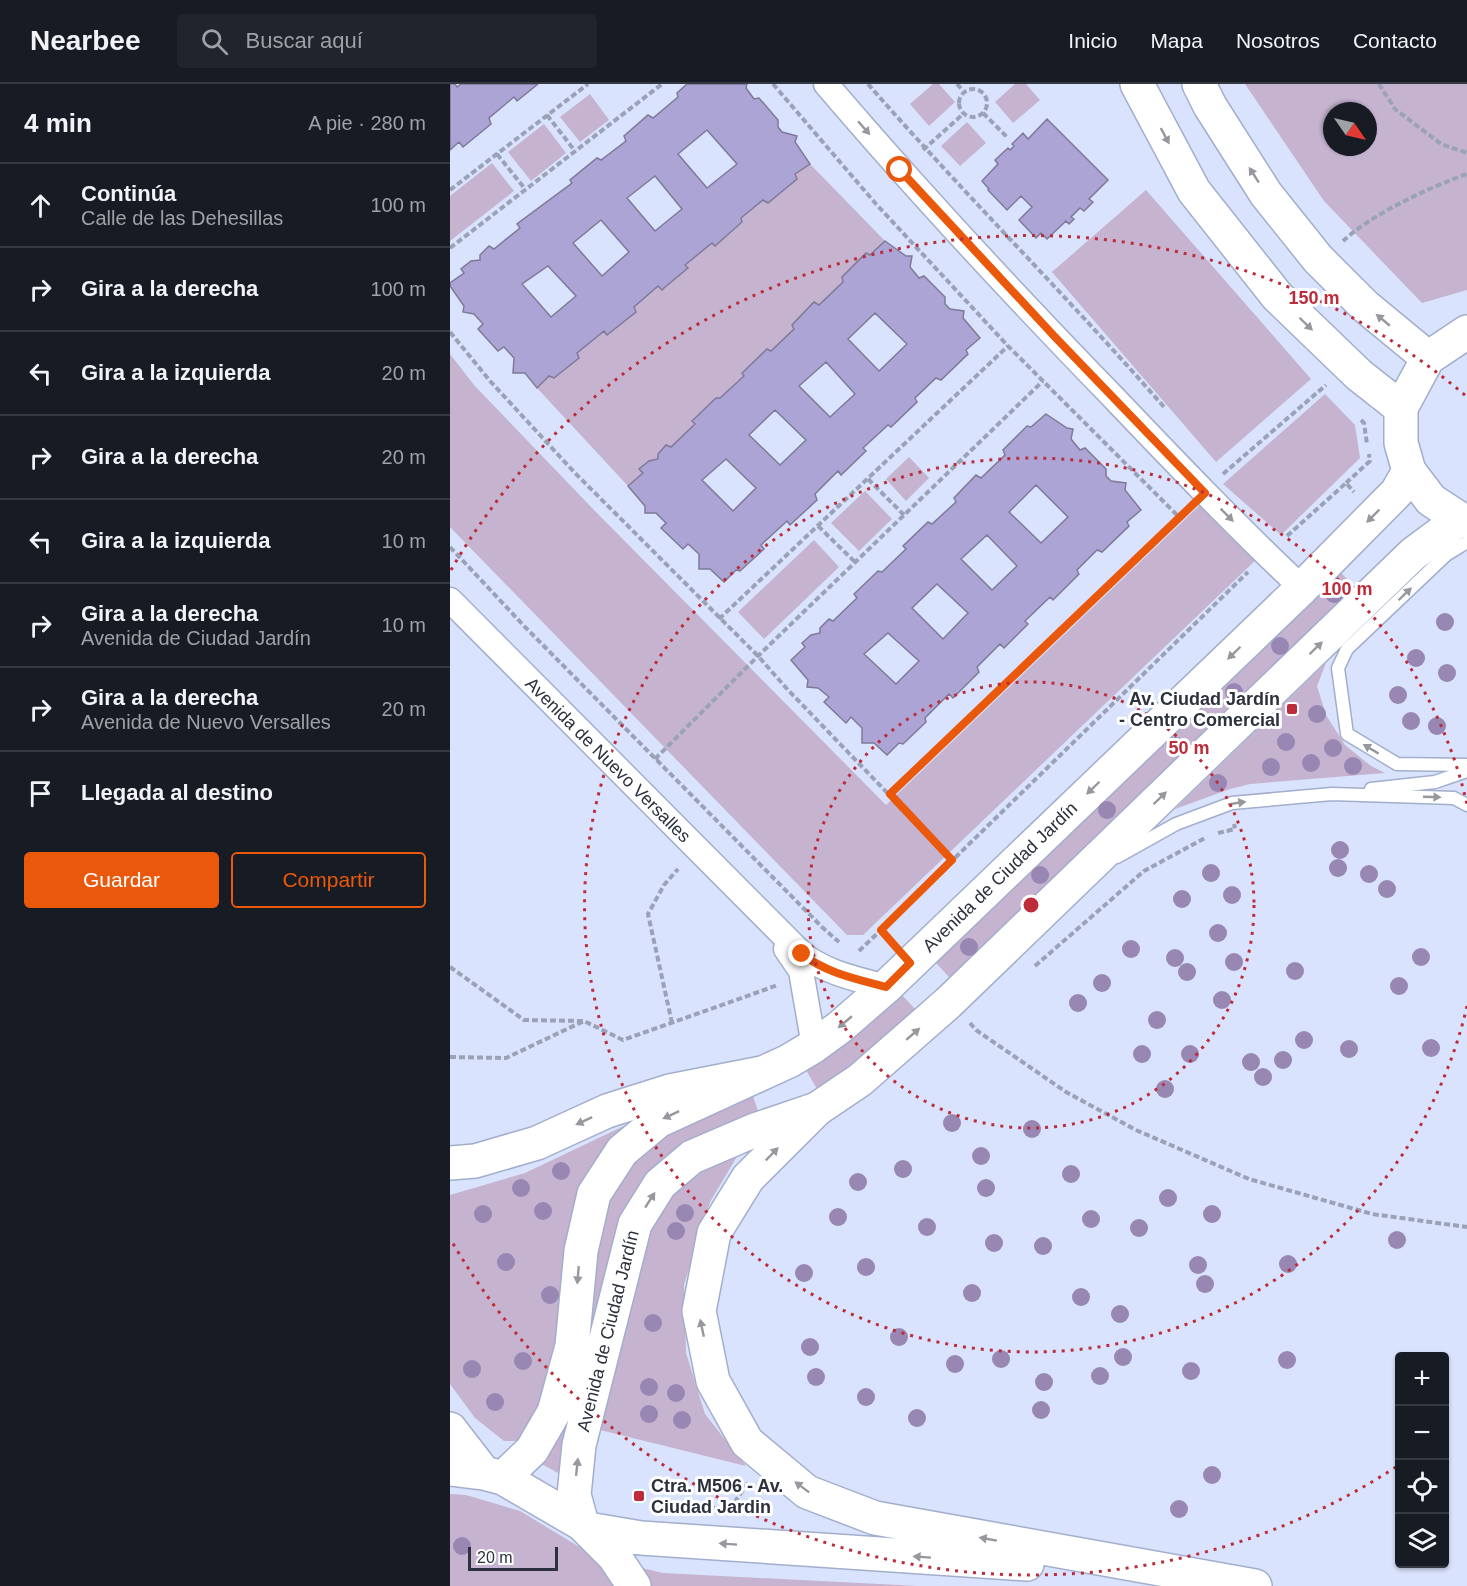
<!DOCTYPE html>
<html lang="es">
<meta charset="utf-8">
<style>
:root{--surface:#171b24;--page:#20242c;--text:#f1f3f6;--muted:#9ea1a6;--line:#363941;--accent:#ea580c}
body{margin:0;font-family:Helvetica,sans-serif;background:var(--page);color:var(--text)}
.controls{position:absolute;right:18px;bottom:18px;display:grid;overflow:hidden;border-radius:6px;box-shadow:0 2px 4px #0004}
.controls button{width:54px;height:54px;display:grid;place-items:center;padding:0;border:0;border-bottom:2px solid var(--line);background:var(--surface);color:var(--text);font:30px sans-serif}
.compass{position:absolute;left:873px;top:18px;width:54px;height:54px;border-radius:50%;background:var(--surface);box-shadow:0 2px 4px #0004;rotate:124deg}
.scale{position:absolute;left:18px;bottom:15px;width:90px;box-sizing:border-box;padding-left:6px;border:3px solid #2c313d;border-top:0;font-size:16px;line-height:21px;white-space:nowrap;color:#2c313d;-webkit-text-stroke:4px #fff;paint-order:stroke}
.stop{position:absolute;width:18px;height:18px;margin:-14px;border:4px solid #ea580c;border-radius:50%;background:#fff}
.stop.end{background:#ea580c;border-color:#fff;box-shadow:0 2px 6px #0008}
.list{margin:0;padding:0;list-style:none}
h2{display:flex;justify-content:space-between;align-items:center;height:78px;margin:0;padding:0 24px;font-size:26px}
h2 small{font-size:20px;font-weight:400;color:var(--muted)}
.list li{display:grid;grid-template-columns:39px 1fr auto;gap:18px;align-items:center;box-sizing:border-box;height:84px;padding:0 24px;border-top:2px solid var(--line)}
.list b{display:block;font-size:22px;white-space:nowrap}
.list p{margin:0;font-size:20px;white-space:nowrap;color:var(--muted)}
.list em{font-size:20px;font-style:normal;color:var(--muted)}
.actions{display:flex;gap:12px;padding:18px 24px}
.actions a{flex:1;padding:14px 0;border:2px solid var(--accent);border-radius:6px;text-align:center;font-size:21px;color:var(--accent)}
.actions .main{background:var(--accent);color:#fff}
.icon{flex:none;width:33px;height:33px;fill:none;stroke:currentColor;stroke-width:2;stroke-linecap:round;stroke-linejoin:round}
.map{position:relative;flex:none;width:1017px;height:1502px;overflow:hidden}
header{display:flex;align-items:center;gap:36px;box-sizing:border-box;height:84px;padding:0 30px;background:var(--surface);border-bottom:2px solid var(--line)}
header strong{font-size:28px}
nav{display:flex;gap:33px;margin-inline-start:auto;font-size:21px}
.search{width:420px;height:54px;background:var(--page);display:flex;align-items:center;gap:15px;box-sizing:border-box;padding:0 21px;border-radius:6px;color:var(--muted);font-size:22px}
main{display:flex}
aside{flex:1;background:var(--surface)}
.map>svg:first-child{display:block}
.green{fill:#c5b3cf;fill-rule:evenodd}
.building{fill:#aba4d4;stroke:#7e7a98;stroke-width:1.5;fill-rule:evenodd}
.lines{fill:none;stroke-linecap:round;stroke-linejoin:round}
.service-casing{stroke:#a2aecc;stroke-width:15}
.minor-casing{stroke:#a2aecc;stroke-width:27}
.secondary-casing{stroke:#a2aecc;stroke-width:36}
.motorway-casing{stroke:#a2aecc;stroke-width:36}
.path{stroke:#9aa2b7;stroke-width:4;stroke-dasharray:6 3;stroke-linecap:butt}
.service{stroke:#fff;stroke-width:12}
.minor{stroke:#fff;stroke-width:24}
.secondary{stroke:#fff;stroke-width:33}
.motorway{stroke:#fff;stroke-width:33}
.tree{fill:#9887b2}
.oneway{fill:#96989e}
.route{stroke:#ea580c;stroke-width:8}
.ring{fill:none;stroke:#bd2c3a;stroke-width:3;stroke-dasharray:3 6}
.poi-dot{fill:#bd2c3a;stroke:#fff;stroke-width:2}
.labels{text-anchor:middle;dominant-baseline:central;stroke-width:6;stroke-linejoin:round;paint-order:stroke}
.poi-label{font-size:18px;font-weight:bold;fill:#2c313d;stroke:#fff;text-anchor:end}
.street-label{font-size:18px;fill:#2c313d;stroke:#fff}
.centre{fill:#bd2c3a;stroke:#fff;stroke-width:3}
.ring-label{font-size:18px;text-anchor:middle;font-weight:bold;fill:#bd2c3a;stroke:#fff;stroke-width:6;stroke-linejoin:round;paint-order:stroke}
</style>
<header>
<strong>Nearbee</strong>
<div class="search"><svg class="icon" aria-label="search" viewBox="0 0 24 24"><circle cx="10" cy="10" r="6"/><path d="M15 15l6 6"/></svg>Buscar aquí</div>
<nav><a>Inicio</a><a>Mapa</a><a>Nosotros</a><a>Contacto</a></nav>
</header>
<main>
<aside>
<h2>4 min<small>A pie · 280 m</small></h2>
<ul class="list">
<li><svg class="icon" aria-label="ahead" viewBox="0 0 24 24"><path d="M12 20V5M6 11l6-6 6 6"/></svg><div><b>Continúa</b><p>Calle de las Dehesillas</p></div><em>100 m</em></li>
<li><svg class="icon" aria-label="right" viewBox="0 0 24 24"><path d="M7 20v-9h11M14 6l5 5-5 5"/></svg><div><b>Gira a la derecha</b></div><em>100 m</em></li>
<li><svg class="icon" aria-label="left" viewBox="0 0 24 24"><path d="M17 20v-9H6M10 6l-5 5 5 5"/></svg><div><b>Gira a la izquierda</b></div><em>20 m</em></li>
<li><svg class="icon" aria-label="right" viewBox="0 0 24 24"><path d="M7 20v-9h11M14 6l5 5-5 5"/></svg><div><b>Gira a la derecha</b></div><em>20 m</em></li>
<li><svg class="icon" aria-label="left" viewBox="0 0 24 24"><path d="M17 20v-9H6M10 6l-5 5 5 5"/></svg><div><b>Gira a la izquierda</b></div><em>10 m</em></li>
<li><svg class="icon" aria-label="right" viewBox="0 0 24 24"><path d="M7 20v-9h11M14 6l5 5-5 5"/></svg><div><b>Gira a la derecha</b><p>Avenida de Ciudad Jardín</p></div><em>10 m</em></li>
<li><svg class="icon" aria-label="right" viewBox="0 0 24 24"><path d="M7 20v-9h11M14 6l5 5-5 5"/></svg><div><b>Gira a la derecha</b><p>Avenida de Nuevo Versalles</p></div><em>20 m</em></li>
<li><svg class="icon" aria-label="arrive" viewBox="0 0 24 24"><path d="M6 21V4h12l-3 4 3 4H6"/></svg><div><b>Llegada al destino</b></div></li>
</ul>
<div class="actions"><a class="main">Guardar</a><a>Compartir</a></div>
</aside>
<div class="map">
<svg width="1017" height="1502" viewBox="0 0 1017 1502">
<rect width="100%" height="100%" fill="#d9e3fd"/>
<!-- green -->
<path class="green" d="M483,0H489L505,18L479,42L460,20Z
M565,0H576L590,16L563,39L545,18Z
M795,0H1017V206L972,219L874,117ZM882,27H918V63H882Z
M140,10L159,36L130,58L110,33Z
M517,38L536,59L510,82L491,62Z
M94,40L116,69L81,97L58,68Z
M42,79L64,107L0,157V112Z
M360,80L435,157L420,171L416,169L392,193L393,198L369,221L364,218L343,241L344,245L321,267L317,265L292,288L294,292L270,314H266L242,336L245,340L221,363L216,361L208,370V375L199,377L190,385L193,389L178,402L87,304L99,292L104,293L129,274L127,269L154,247L157,251L185,228L184,223L208,202L238,184L235,181L262,159L265,162L292,139L291,134L313,116L318,118L347,95L345,90Z
M696,106L861,295L766,378L602,188Z
M0,270L24,301L144,426L436,721L752,419L810,472L413,851H397L0,443Z
M875,310L905,341L910,374L831,451L773,400Z
M459,373L479,394L456,417L436,395Z
M415,407L442,435L409,467L381,439Z
M364,456L389,483L314,555L288,528Z
M890,488L906,504L500,894L485,878Z
M876,579L867,602L876,631L895,661L921,682L935,689L800,700L780,705L725,725Z
M451,910L466,926L393,990L367,1005L356,986L420,939Z
M303,1012L310,1033L228,1071L108,1389L88,1378L147,1140L168,1095L194,1065L224,1045Z
M178,1040L181,1044L114,1230L88,1338L70,1357H54L25,1334L0,1300V1111L75,1089Z
M292,1064L260,1118L234,1201L236,1269L255,1330L296,1382L146,1345L198,1141L216,1110L248,1081Z
M0,1410L16,1411L70,1427L146,1473L213,1489L468,1502H0Z"/>
<!-- building -->
<path class="building" d="M0,0H5L7,3L11,0H88L67,17L64,13L39,34L41,40L13,63L9,58L0,66Z
M237,0H297L296,4L304,15L309,14L328,36V43L332,48L347,52L345,58L360,80L345,90L347,95L318,119L313,116L291,134L292,138L265,162L262,159L235,181L238,184L214,204L212,206L208,202L184,223L186,228L157,251L154,247L127,269L129,274L104,294L99,292L87,304L75,289H63L64,274L54,263L48,267L28,245L33,240L24,230L13,228L14,222L0,202V199L14,189L11,185L21,177L30,176V171L39,162L44,165L70,144L67,140L122,99L120,96L147,74L151,76L176,57L174,52L198,31L203,34L228,13L227,9ZM257,46L287,80L257,104L228,70ZM205,92L232,125L205,147L177,114ZM151,136L179,168L152,192L123,159ZM98,182L126,212L101,233L72,200Z
M597,35L658,96L639,115L643,118L634,127L630,124L621,133L624,135L619,140L616,137L597,155L591,149L586,154L569,136L582,123L571,112L557,126L538,106L539,105L532,97L548,80L545,76L558,64L560,66L564,62L562,60L573,49L578,55Z
M435,157L456,172H462L460,183L469,194L474,192L495,213V220L500,225L514,227L513,234L530,254L516,266L518,270L491,296L486,294L465,314L467,318L441,343L438,341L413,364L416,367L391,391L388,387L365,410L367,416L340,441L337,437L311,461L314,465L290,487L286,486L274,498L260,485H249V470L238,460L233,465L211,444L216,439L206,429H195V422L178,402L193,389L189,385L199,377L208,375V370L216,361L221,363L245,340L242,337L266,314H270L294,292L292,289L317,265L321,267L344,245L342,241L364,218L369,221L393,198L392,193L416,169L420,171ZM425,229L457,260L429,287L398,255ZM376,278L405,310L380,333L349,302ZM325,326L356,356L330,381L299,351ZM276,375L306,404L283,427L252,396Z
M596,330L617,344L623,345L621,355L630,366L635,364L656,385V392L661,397L676,399L675,406L691,426L677,438L679,442L652,468L647,466L627,486L629,490L603,516L600,513L575,537L578,540L554,564L550,560L527,583L529,588L503,614L499,610L475,634L476,638L453,660L449,659L437,671L424,659H412V644L401,633L396,639L374,618L379,613L368,604L357,603L358,596L341,576L355,563L352,559L361,551L370,549V544L379,535L383,537L407,514L404,510L428,487L432,488L456,465L453,462L478,438L482,440L506,418L504,414L526,391L531,394L555,371L553,366L577,342L581,343ZM586,401L618,433L591,459L559,428ZM537,451L567,482L542,506L511,475ZM487,500L518,529L493,555L462,524ZM438,549L469,577L446,600L414,570Z"/>
<g class="lines">
<defs>
<path id="service" d="M1017,458L996,471L897,565L888,584L897,650L947,680L1017,681
M921,705L985,698L1017,687
M667,773L726,740L782,719L882,710L1004,714L1017,721"/>
<path id="minor" d="M376,0C468,108 565,212 664,314C725,378 787,443 852,504
M0,516L352,870C376,889 407,895 436,903
M336,865L351,887L364,962"/>
<path id="secondary" d="M687,0L744,107L827,212L909,291L951,324
M749,0L760,22L816,110L868,175L915,222L978,274
M1017,248L978,274L951,324V359L959,387L981,416L1010,435L1017,437
M53,1394L82,1366L104,1328L122,1262L131,1167L144,1110L172,1067L208,1037L339,977L364,962L390,943L436,903L852,504L947,408L959,387
M132,1440L124,1411L129,1361L185,1140L210,1100L242,1073L305,1046L367,1025L410,996L498,919L963,470L1010,435"/>
<path id="motorway" d="M367,1025L298,1094L264,1149L249,1227L263,1297L297,1358L357,1408L425,1434L805,1502
M0,1079L25,1077L87,1059L157,1027L220,1007L312,989
M0,1345L34,1389
M0,1385L34,1389L53,1394L132,1440L164,1472L184,1502
M138,1445L191,1454L577,1480"/>
</defs>
<!-- service casing -->
<use href="#service" class="service-casing"/>
<!-- minor casing -->
<use href="#minor" class="minor-casing"/>
<!-- secondary casing -->
<use href="#secondary" class="secondary-casing"/>
<!-- motorway casing -->
<use href="#motorway" class="motorway-casing"/>
<!-- path -->
<path class="path" d="M323,0L426,120L558,262L729,433
M418,0C514,110 618,213 714,323
M507,0L514,8
M929,0L945,25L991,60L1017,69
M509 19a14 14 0 1 1 28 0a14 14 0 1 1-28 0Z
M533,29L558,54
M97,31L125,67
M473,66L513,30
M47,70L75,105
M0,106L138,0
M893,157C922,130 980,103 1017,90
M0,164L212,0
M0,248L40,297L125,389L308,572L338,606L502,776
M911,336L914,339L917,360
M773,390L876,301
M418,395L454,431
M896,399L920,377L919,370
M368,442L405,478
M837,452L896,399L904,408
M0,463L76,544L372,843L389,858
M269,535L558,262
M205,675L308,572L593,297
M440,710L736,426
M768,749L785,745L784,740
M440,856L431,846L798,488
M409,867L431,846
M585,882L694,787L755,754
M0,883L74,936L133,937
M222,939L198,830L214,801L228,785
M520,939L526,946L616,1008L686,1046L799,1095L922,1130L1017,1143
M0,973L56,974L134,937L173,956L328,901
M208,1416L279,1426L298,1399"/>
<!-- service -->
<use href="#service" class="service"/>
<!-- minor -->
<use href="#minor" class="minor"/>
<!-- secondary -->
<use href="#secondary" class="secondary"/>
<!-- motorway -->
<use href="#motorway" class="motorway"/>
</g>
<!-- trees -->
<g class="tree">
<circle cx="884" cy="510" r="9"/>
<circle cx="995" cy="538" r="9"/>
<circle cx="830" cy="562" r="9"/>
<circle cx="966" cy="574" r="9"/>
<circle cx="997" cy="589" r="9"/>
<circle cx="784" cy="608" r="9"/>
<circle cx="948" cy="611" r="9"/>
<circle cx="867" cy="630" r="9"/>
<circle cx="961" cy="637" r="9"/>
<circle cx="987" cy="642" r="9"/>
<circle cx="836" cy="658" r="9"/>
<circle cx="726" cy="662" r="9"/>
<circle cx="883" cy="664" r="9"/>
<circle cx="861" cy="679" r="9"/>
<circle cx="903" cy="682" r="9"/>
<circle cx="821" cy="683" r="9"/>
<circle cx="768" cy="699" r="9"/>
<circle cx="657" cy="726" r="9"/>
<circle cx="890" cy="766" r="9"/>
<circle cx="888" cy="784" r="9"/>
<circle cx="761" cy="789" r="9"/>
<circle cx="919" cy="790" r="9"/>
<circle cx="590" cy="791" r="9"/>
<circle cx="937" cy="805" r="9"/>
<circle cx="782" cy="811" r="9"/>
<circle cx="732" cy="815" r="9"/>
<circle cx="768" cy="849" r="9"/>
<circle cx="519" cy="863" r="9"/>
<circle cx="681" cy="865" r="9"/>
<circle cx="971" cy="873" r="9"/>
<circle cx="725" cy="874" r="9"/>
<circle cx="784" cy="878" r="9"/>
<circle cx="845" cy="887" r="9"/>
<circle cx="737" cy="888" r="9"/>
<circle cx="652" cy="899" r="9"/>
<circle cx="949" cy="902" r="9"/>
<circle cx="772" cy="916" r="9"/>
<circle cx="628" cy="919" r="9"/>
<circle cx="707" cy="936" r="9"/>
<circle cx="854" cy="956" r="9"/>
<circle cx="981" cy="964" r="9"/>
<circle cx="899" cy="965" r="9"/>
<circle cx="692" cy="970" r="9"/>
<circle cx="740" cy="970" r="9"/>
<circle cx="833" cy="976" r="9"/>
<circle cx="801" cy="978" r="9"/>
<circle cx="813" cy="993" r="9"/>
<circle cx="715" cy="1005" r="9"/>
<circle cx="502" cy="1039" r="9"/>
<circle cx="582" cy="1045" r="9"/>
<circle cx="531" cy="1072" r="9"/>
<circle cx="453" cy="1085" r="9"/>
<circle cx="111" cy="1087" r="9"/>
<circle cx="621" cy="1090" r="9"/>
<circle cx="408" cy="1098" r="9"/>
<circle cx="71" cy="1104" r="9"/>
<circle cx="536" cy="1104" r="9"/>
<circle cx="718" cy="1114" r="9"/>
<circle cx="93" cy="1127" r="9"/>
<circle cx="235" cy="1129" r="9"/>
<circle cx="33" cy="1130" r="9"/>
<circle cx="762" cy="1130" r="9"/>
<circle cx="388" cy="1133" r="9"/>
<circle cx="641" cy="1135" r="9"/>
<circle cx="477" cy="1143" r="9"/>
<circle cx="689" cy="1144" r="9"/>
<circle cx="226" cy="1147" r="9"/>
<circle cx="947" cy="1156" r="9"/>
<circle cx="544" cy="1159" r="9"/>
<circle cx="593" cy="1162" r="9"/>
<circle cx="56" cy="1178" r="9"/>
<circle cx="838" cy="1180" r="9"/>
<circle cx="748" cy="1181" r="9"/>
<circle cx="416" cy="1183" r="9"/>
<circle cx="354" cy="1189" r="9"/>
<circle cx="755" cy="1200" r="9"/>
<circle cx="522" cy="1209" r="9"/>
<circle cx="100" cy="1211" r="9"/>
<circle cx="631" cy="1213" r="9"/>
<circle cx="670" cy="1230" r="9"/>
<circle cx="203" cy="1239" r="9"/>
<circle cx="449" cy="1253" r="9"/>
<circle cx="360" cy="1263" r="9"/>
<circle cx="673" cy="1273" r="9"/>
<circle cx="551" cy="1275" r="9"/>
<circle cx="837" cy="1276" r="9"/>
<circle cx="73" cy="1277" r="9"/>
<circle cx="505" cy="1280" r="9"/>
<circle cx="22" cy="1285" r="9"/>
<circle cx="741" cy="1287" r="9"/>
<circle cx="650" cy="1292" r="9"/>
<circle cx="366" cy="1293" r="9"/>
<circle cx="594" cy="1298" r="9"/>
<circle cx="199" cy="1303" r="9"/>
<circle cx="226" cy="1309" r="9"/>
<circle cx="416" cy="1313" r="9"/>
<circle cx="45" cy="1318" r="9"/>
<circle cx="591" cy="1326" r="9"/>
<circle cx="199" cy="1330" r="9"/>
<circle cx="467" cy="1334" r="9"/>
<circle cx="232" cy="1336" r="9"/>
<circle cx="762" cy="1391" r="9"/>
<circle cx="729" cy="1425" r="9"/>
<circle cx="12" cy="1462" r="9"/>
</g>
<!-- one-way arrows -->
<defs><path id="oneway-solid" d="M-6-.8H1V-3.2L6.5 0L1 3.2V.8H-6Z" transform="scale(1.5)"/></defs>
<g class="oneway">
<use href="#oneway-solid" transform="translate(414 44) rotate(49)"/>
<use href="#oneway-solid" transform="translate(715 52) rotate(62)"/>
<use href="#oneway-solid" transform="translate(804 91) rotate(-123)"/>
<use href="#oneway-solid" transform="translate(933 236) rotate(-140)"/>
<use href="#oneway-solid" transform="translate(856 240) rotate(44)"/>
<use href="#oneway-solid" transform="translate(777 431) rotate(45)"/>
<use href="#oneway-solid" transform="translate(923 432) rotate(135)"/>
<use href="#oneway-solid" transform="translate(955 510) rotate(-44)"/>
<use href="#oneway-solid" transform="translate(866 564) rotate(-44)"/>
<use href="#oneway-solid" transform="translate(784 569) rotate(136)"/>
<use href="#oneway-solid" transform="translate(921 665) rotate(-149)"/>
<use href="#oneway-solid" transform="translate(643 704) rotate(136)"/>
<use href="#oneway-solid" transform="translate(982 713) rotate(2)"/>
<use href="#oneway-solid" transform="translate(710 714) rotate(-44)"/>
<use href="#oneway-solid" transform="translate(787 719) rotate(-9)"/>
<use href="#oneway-solid" transform="translate(395 938) rotate(140)"/>
<use href="#oneway-solid" transform="translate(463 950) rotate(-41)"/>
<use href="#oneway-solid" transform="translate(221 1031) rotate(155)"/>
<use href="#oneway-solid" transform="translate(134 1037) rotate(155)"/>
<use href="#oneway-solid" transform="translate(322 1070) rotate(-46)"/>
<use href="#oneway-solid" transform="translate(200 1116) rotate(-57)"/>
<use href="#oneway-solid" transform="translate(128 1191) rotate(95)"/>
<use href="#oneway-solid" transform="translate(252 1244) rotate(-102)"/>
<use href="#oneway-solid" transform="translate(127 1383) rotate(-84)"/>
<use href="#oneway-solid" transform="translate(352 1403) rotate(-143)"/>
<use href="#oneway-solid" transform="translate(538 1455) rotate(-170)"/>
<use href="#oneway-solid" transform="translate(278 1460) rotate(-176)"/>
<use href="#oneway-solid" transform="translate(472 1473) rotate(-176)"/>
</g>
<g class="lines">
<!-- route -->
<path class="route" d="M352,870C376,889 407,895 436,903L460,879L431,846L502,776L440,710L755,409L605,253L450,86"/>
</g>
<!-- distance rings -->
<g class="ring">
<circle cx="581" cy="821" r="223"/>
<path d="M1017 922A447 447 0 1 1 1017 720"/>
<path d="M946 1383A670 670 0 0 1 1 1156M1 486A670 670 0 0 1 1016 312"/>
</g>
<!-- markers -->
<g class="poi-dot">
<rect x="836" y="619" width="12" height="12" rx="3"/>
<rect x="183" y="1406" width="12" height="12" rx="3"/>
</g>
<g class="labels">
<!-- poi labels -->
<g class="poi-label">
<text x="830" y="615">Av. Ciudad Jardín<tspan x="830" dy="21">- Centro Comercial</tspan></text>
<text x="201" y="1402" text-anchor="start">Ctra. M506 - Av.<tspan x="201" dy="21">Ciudad Jardin</tspan></text>
</g>
<!-- street labels -->
<g class="street-label">
<text transform="translate(158 676) rotate(45)">Avenida de Nuevo Versalles</text>
<text transform="translate(550 793) rotate(-44)">Avenida de Ciudad Jardín</text>
<text transform="translate(158 1247) rotate(-76)">Avenida de Ciudad Jardín</text>
</g>
</g>
<circle cx="581" cy="821" r="9" class="centre"/>
<g class="ring-label">
<text x="864" y="220">150 m</text>
<text x="897" y="511">100 m</text>
<text x="739" y="670">50 m</text>
</g>
</svg>
<div class="controls">
<button>+</button>
<button>−</button>
<button><svg class="icon" aria-label="locate" viewBox="0 0 24 24"><circle cx="12" cy="12" r="6"/><path d="M12 2v4M12 18v4M2 12h4M18 12h4"/></svg></button>
<button><svg class="icon" aria-label="layers" viewBox="0 0 24 24"><path d="M12 4l9 5-9 5-9-5zM3 14l9 5 9-5"/></svg></button>
</div>
<svg class="compass" viewBox="-18 -18 36 36"><path d="M0-13l5 13h-10z" fill="#e53935"/><path d="M0 13l5-13h-10z" fill="#9ea1a6"/></svg>
<div class="scale">20 m</div>
<div class="stop" style="left:450px;top:86px"></div>
<div class="stop end" style="left:352px;top:870px"></div>
</div>
</main>
